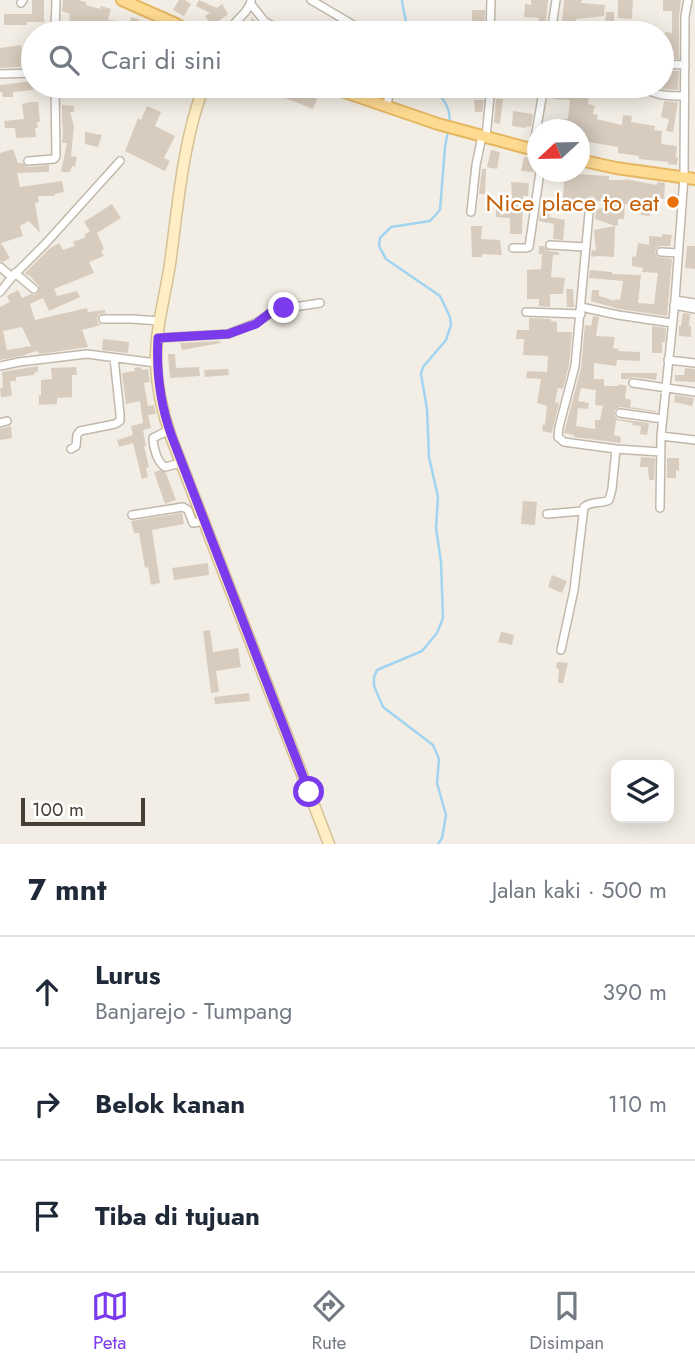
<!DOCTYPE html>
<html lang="id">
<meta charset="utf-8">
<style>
:root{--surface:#fff;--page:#f2f2f3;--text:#1f2937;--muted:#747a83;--line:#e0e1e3;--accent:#7c3aed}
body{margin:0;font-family:Jost,sans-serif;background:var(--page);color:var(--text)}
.controls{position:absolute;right:21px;bottom:21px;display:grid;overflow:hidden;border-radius:14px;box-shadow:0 4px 18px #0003}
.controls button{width:63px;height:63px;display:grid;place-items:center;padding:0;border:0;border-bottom:2px solid var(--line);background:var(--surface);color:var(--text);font:35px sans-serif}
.compass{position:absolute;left:527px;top:119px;width:63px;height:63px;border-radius:50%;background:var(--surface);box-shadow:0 4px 18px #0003;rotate:248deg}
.scale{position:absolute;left:21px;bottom:18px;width:124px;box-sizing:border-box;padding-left:7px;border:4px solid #463e35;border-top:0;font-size:19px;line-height:24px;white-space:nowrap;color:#463e35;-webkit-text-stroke:5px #fff;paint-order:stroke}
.stop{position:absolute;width:21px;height:21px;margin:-16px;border:5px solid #7c3aed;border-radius:50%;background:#fff}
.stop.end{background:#7c3aed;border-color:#fff;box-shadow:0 2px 7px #0008}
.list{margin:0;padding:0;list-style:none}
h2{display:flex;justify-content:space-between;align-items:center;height:91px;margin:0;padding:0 28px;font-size:30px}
h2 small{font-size:23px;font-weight:400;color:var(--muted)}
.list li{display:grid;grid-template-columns:46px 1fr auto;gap:21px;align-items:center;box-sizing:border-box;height:112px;padding:0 28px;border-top:2px solid var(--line)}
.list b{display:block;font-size:26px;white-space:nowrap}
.list p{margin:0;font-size:23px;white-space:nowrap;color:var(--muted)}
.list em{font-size:23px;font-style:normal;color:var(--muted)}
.icon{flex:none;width:38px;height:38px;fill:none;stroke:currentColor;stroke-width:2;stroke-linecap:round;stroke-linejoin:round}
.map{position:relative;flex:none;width:695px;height:844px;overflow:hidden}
.search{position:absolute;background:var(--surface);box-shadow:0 4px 18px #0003;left:21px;right:21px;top:21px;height:77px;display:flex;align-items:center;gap:18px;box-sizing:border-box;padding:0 24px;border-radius:38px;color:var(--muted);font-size:26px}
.sheet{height:427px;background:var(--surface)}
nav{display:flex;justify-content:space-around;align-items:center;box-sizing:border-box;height:98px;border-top:2px solid var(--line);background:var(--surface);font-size:19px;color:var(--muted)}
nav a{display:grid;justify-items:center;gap:4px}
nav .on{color:var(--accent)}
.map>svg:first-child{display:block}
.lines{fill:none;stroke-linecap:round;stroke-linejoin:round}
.stream{stroke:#a1d4f1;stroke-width:2.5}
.building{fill:#d8ccbe;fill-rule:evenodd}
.street-casing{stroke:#c1b8ab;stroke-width:10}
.secondary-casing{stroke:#d4c095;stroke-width:13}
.primary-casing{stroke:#e5b762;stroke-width:14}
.street{stroke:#fff;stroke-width:7}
.secondary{stroke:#ffeec3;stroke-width:10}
.primary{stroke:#ffdb92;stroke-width:10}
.route{stroke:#7c3aed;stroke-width:9}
.food-dot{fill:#e8710a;stroke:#fff;stroke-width:2.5}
.labels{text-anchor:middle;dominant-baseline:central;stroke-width:5;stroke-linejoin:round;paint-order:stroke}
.food-label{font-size:24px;fill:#c56008;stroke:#fff;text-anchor:end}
</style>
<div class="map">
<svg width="695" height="844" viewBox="0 0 695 844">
<rect width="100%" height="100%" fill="#f3eee5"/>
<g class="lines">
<!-- stream -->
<path class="stream" d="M402,0C403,12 407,22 408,33
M430,86C442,95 452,109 449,124
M438,844L442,838L446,815L437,783L439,759L433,745L383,707L374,686V677L377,670L422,651L437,633L443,618L441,562L436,528L438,497L429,457L427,409L421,374L423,367L446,340L451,325L450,317L440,296L386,259L379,246L380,238L391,227L430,221L440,210L445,147L448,131"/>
</g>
<!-- building -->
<path class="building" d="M32,0H44V22H27V25H4V14H32Z
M63,0H78L86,2V5L100,9L101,6L111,9L108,20L130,22L131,17L140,20L136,33H126L128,29L116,28L94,21L92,31L81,28L80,31L68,29L70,14L62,11Z
M179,0H185L191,4L184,16L173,10Z
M199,0L217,8L222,4L228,14L212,26L205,16L210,13L196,6Z
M531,0H548L545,33H538L539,18L524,17L525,4L531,5Z
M564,0H582L581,3L605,5L604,16L576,19V23L562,22Z
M618,0H633L632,19L618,18Z
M663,0H681L679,16V59L662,58V50H664L665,32L672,33V11H663Z
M472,10H485L484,33H459L460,22L472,24Z
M606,12H614V30H605Z
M252,18L262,27L258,33H235L242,25L247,28Z
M496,24L510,25V33H496Z
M21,45L22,53L33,52V66L0,68V48Z
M662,70L679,71L678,90L662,89Z
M33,81V90L13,92V97H3L2,92H0V85Z
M73,86H95V96L73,95Z
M164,86H185L191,89L186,98Z
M255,86L286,87L317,99L313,109Z
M554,90L589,91L588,104L595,106L593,114L598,115L597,119L622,125L623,115L632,116L631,122L655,126L654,130L662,131L661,144L677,146L676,157L678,158L677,165L668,164V162L639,159V156L618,153V147L583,141L584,138H579V130H559L560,119H568L570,100L553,99Z
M496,99H503L500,124L494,123Z
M474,100H484L482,112H475Z
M664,101L678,102L673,132L666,131L669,119L661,117Z
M30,102H38L40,122H37L38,128H35L36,137L16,138L15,128H5L4,121L24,119L22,104Z
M62,105L74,106V112H70L74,126L71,156L77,157L75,167L72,166L70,172H61L67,143H62L63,131L62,122Z
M147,106L161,112L155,126L175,136L164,158L170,161L165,171L125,151L138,118L141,120Z
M513,111L533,114L531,127L526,126V128L512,126Z
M85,132L102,135L98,147L85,144Z
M13,149L18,163H22L28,167L49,165V172L17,173L20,187L62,181L64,192L55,194V196H38L39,202L35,203L40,233L29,221L20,226L23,236L1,243L10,258L3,262L0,261V153Z
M491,150L500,152L497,169L487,167Z
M524,157L537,159V167L534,172L521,171Z
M482,169H486L485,194H479Z
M550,172H576V174L609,176V180H625V179L657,185V182L665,183L664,199L652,198L650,216L641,215L642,207L625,204L624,219H618V225L615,226L595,219L596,209L611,207L610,202L596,201L594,197L590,196L584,200L563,199L564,180L549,179Z
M511,182L529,183L528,196H523L522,234H510V218L496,217V210L513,211Z
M112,204L121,218L97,233L104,249L101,251L104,256L89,262L94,273L54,289L57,296L77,291L80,297L49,311L43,298L30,304L35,320L87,308L88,312L105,310V313L99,314L97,318L98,323L101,325L82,330L88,347L39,354L38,351L26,354V355L0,360V307L10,302L7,296L18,290L22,298L31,294L34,295L38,293L39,286L29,275L28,276L25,273L49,249L59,243L63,250L75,246L73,242L86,237L84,235L90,231L84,222ZM22,327L31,346L7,350L3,331Z
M540,212L550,214L549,217L565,220L563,240L553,239L554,224L539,221Z
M471,226H482L481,239L500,240L502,255L482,254V257H472Z
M615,226L614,257L597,256V255L596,257L591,256L592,250L596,251L594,230Z
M662,234L672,235L670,246H659L655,251L658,257L672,259L667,316L619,309L591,301L592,290H599V296L615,301V299L620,300L623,281L589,278L590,270L612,272V274L641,275L638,303L654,304L658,273L642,272L643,268L632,266V257L636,256L638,243L649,245V236L662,237Z
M539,246H544L549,251L559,252V255H553L551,277L565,278L563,294H550V307L539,306V299H527V270L541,269L542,254H539Z
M687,246H695V269L685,268Z
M566,289H573L574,307H567Z
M683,313L690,314L689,326H691V337L679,336V326H681Z
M593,316L599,317L596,336L615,337L613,348L619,349L618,351L640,352V361L617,360L616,366L594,363V379H604V386H619V384L627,386L625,398L631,400L630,407L656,411V412L620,407L616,409L614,411L615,416L618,419L649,423L647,435L640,434L641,426L632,425L633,423L616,420L614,435L621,437L620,443L574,437V435L564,433L581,368L585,325L591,326ZM581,388L596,390L595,405L603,406L600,420H595V429L576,426L578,408L588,409L589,403L578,401Z
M529,318L551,319V321L557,322V332H572L569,365L563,389L558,388L555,402L559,403L552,432L551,433L542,431L543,424L545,425L547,406L537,403L541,379L526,378L527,371L547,372L548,356L523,355L524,339H516L517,330H529Z
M652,326L666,328L665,342H662V353H652Z
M103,339L129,342L128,353L102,350Z
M220,341L221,343L182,350L180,343Z
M168,354H175L176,368L199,367L200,376L170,378Z
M38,366V371L34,373V375L16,377V381H10L12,396L1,397L0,388H3L2,372Z
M76,367L77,375H72V397L57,398V404L39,405V395H41V380L52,379L51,368Z
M140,367L142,370L148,369L150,382L144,383L148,406L154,405L156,414L148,415L151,428L143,430L146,446H144L149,467L146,468L148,477L142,479L133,443L119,447L117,440L133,435L131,426L143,423L140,401L126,404L122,373L135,371L134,368Z
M685,368L695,369V382L675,381V375H684Z
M228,369L229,375L205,377L204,370Z
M621,373H657L656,380L634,377L628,379H621Z
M675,395L694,398L692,406L674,402Z
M11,426L12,438L0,440V429Z
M641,457L655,458L654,480H649L648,467H640Z
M667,458H679V471L676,470V478H667Z
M160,470L166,473L176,500L165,504L154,472Z
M523,501L537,502L535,525L521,524Z
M182,513L184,524L152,530L160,583L151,585L148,567L145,568L139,533H134L131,521Z
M208,563L209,575L174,580L172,568Z
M552,575L567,581L562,593L548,587Z
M210,630L213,652L238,648L241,667L216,671L219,692L211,693L203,631Z
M501,632L514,635L512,645L498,642Z
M557,662L568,663L563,683H558L559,669L556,668Z
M249,693L250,701L215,704L214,697Z"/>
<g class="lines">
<defs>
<path id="street" d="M311,0L367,33
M21,3L23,0
M251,4L265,22L289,33
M55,33L56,0
M228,33C234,20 248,14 251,1
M490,33L491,0
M551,33L556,0
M662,64L685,65
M0,74L33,73
M641,86C655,96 667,96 684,96
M387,106L390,86
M486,137L491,86
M533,150L544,86
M28,161L54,159L56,156L55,86
M590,202L575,366L559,427L558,437L564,442L616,449L661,452
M471,212L476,165L482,136
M550,245L586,247
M513,248H526L529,247L540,172
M661,252L678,253
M0,267L12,277L46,243L120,161
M15,273L34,289
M0,292L12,277
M675,300L695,303
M674,305L695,309
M581,307L618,315L672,323
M526,312L581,314
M103,319H132L160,321
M158,338L228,334L256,323L275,310L320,303
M668,360L695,363
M0,366L19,362L87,354L156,363
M633,383L695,392
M620,413L663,419
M0,423L7,421
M169,430L153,438C153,447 157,462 165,467L181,463
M661,436L695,440
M71,449L76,446L77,435L80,431L115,424L120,421V414L114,358
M660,508L661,436L675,300L684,177L685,16L688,0
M547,514L583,511
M132,515L183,507L188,510L193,523L204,521
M561,650L574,590L584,507C591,501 601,504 609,500L612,489L616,449"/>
<path id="secondary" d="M204,86C183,140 178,205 170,264C165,297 155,330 156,364C157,389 163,414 171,437L329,844"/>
<path id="primary" d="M122,0L176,24L191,33
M327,86L438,124L538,151
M580,160L616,168L695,179"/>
</defs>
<!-- street casing -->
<use href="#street" class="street-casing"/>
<!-- secondary casing -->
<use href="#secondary" class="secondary-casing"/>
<!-- primary casing -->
<use href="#primary" class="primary-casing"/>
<!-- street -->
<use href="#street" class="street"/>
<!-- secondary -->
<use href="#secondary" class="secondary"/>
<!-- primary -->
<use href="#primary" class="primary"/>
</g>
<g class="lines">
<!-- route -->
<path class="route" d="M284,308L270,313L256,324L228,334L158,338C156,372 160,404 172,437L309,792"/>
</g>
<!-- markers -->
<circle class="food-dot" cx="673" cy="202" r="7"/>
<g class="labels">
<!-- food labels -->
<g class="food-label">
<text x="659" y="202">Nice place to eat</text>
</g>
</g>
</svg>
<div class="controls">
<button><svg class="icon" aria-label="layers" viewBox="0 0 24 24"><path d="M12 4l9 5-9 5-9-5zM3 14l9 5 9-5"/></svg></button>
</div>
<svg class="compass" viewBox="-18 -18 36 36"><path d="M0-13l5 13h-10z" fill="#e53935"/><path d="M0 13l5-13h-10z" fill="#747a83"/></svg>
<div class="scale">100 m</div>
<div class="stop" style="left:309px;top:792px"></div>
<div class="stop end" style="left:284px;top:308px"></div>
<div class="search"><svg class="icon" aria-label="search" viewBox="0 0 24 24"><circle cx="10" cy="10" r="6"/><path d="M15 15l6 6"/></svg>Cari di sini</div>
</div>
<section class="sheet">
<h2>7 mnt<small>Jalan kaki · 500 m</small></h2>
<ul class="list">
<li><svg class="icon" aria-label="ahead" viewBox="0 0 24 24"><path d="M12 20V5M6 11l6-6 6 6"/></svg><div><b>Lurus</b><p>Banjarejo - Tumpang</p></div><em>390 m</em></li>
<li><svg class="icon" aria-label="right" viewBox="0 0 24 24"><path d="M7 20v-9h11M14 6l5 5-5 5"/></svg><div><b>Belok kanan</b></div><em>110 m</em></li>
<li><svg class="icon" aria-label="arrive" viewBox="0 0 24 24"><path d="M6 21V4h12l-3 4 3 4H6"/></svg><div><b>Tiba di tujuan</b></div></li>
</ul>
</section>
<nav>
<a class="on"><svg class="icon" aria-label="map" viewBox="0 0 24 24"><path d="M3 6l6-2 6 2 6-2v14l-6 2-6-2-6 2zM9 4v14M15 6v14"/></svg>Peta</a>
<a><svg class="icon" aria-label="directions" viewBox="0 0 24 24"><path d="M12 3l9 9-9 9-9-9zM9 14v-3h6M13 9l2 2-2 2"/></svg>Rute</a>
<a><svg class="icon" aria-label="saved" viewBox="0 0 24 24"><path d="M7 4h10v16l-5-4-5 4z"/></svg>Disimpan</a>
</nav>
